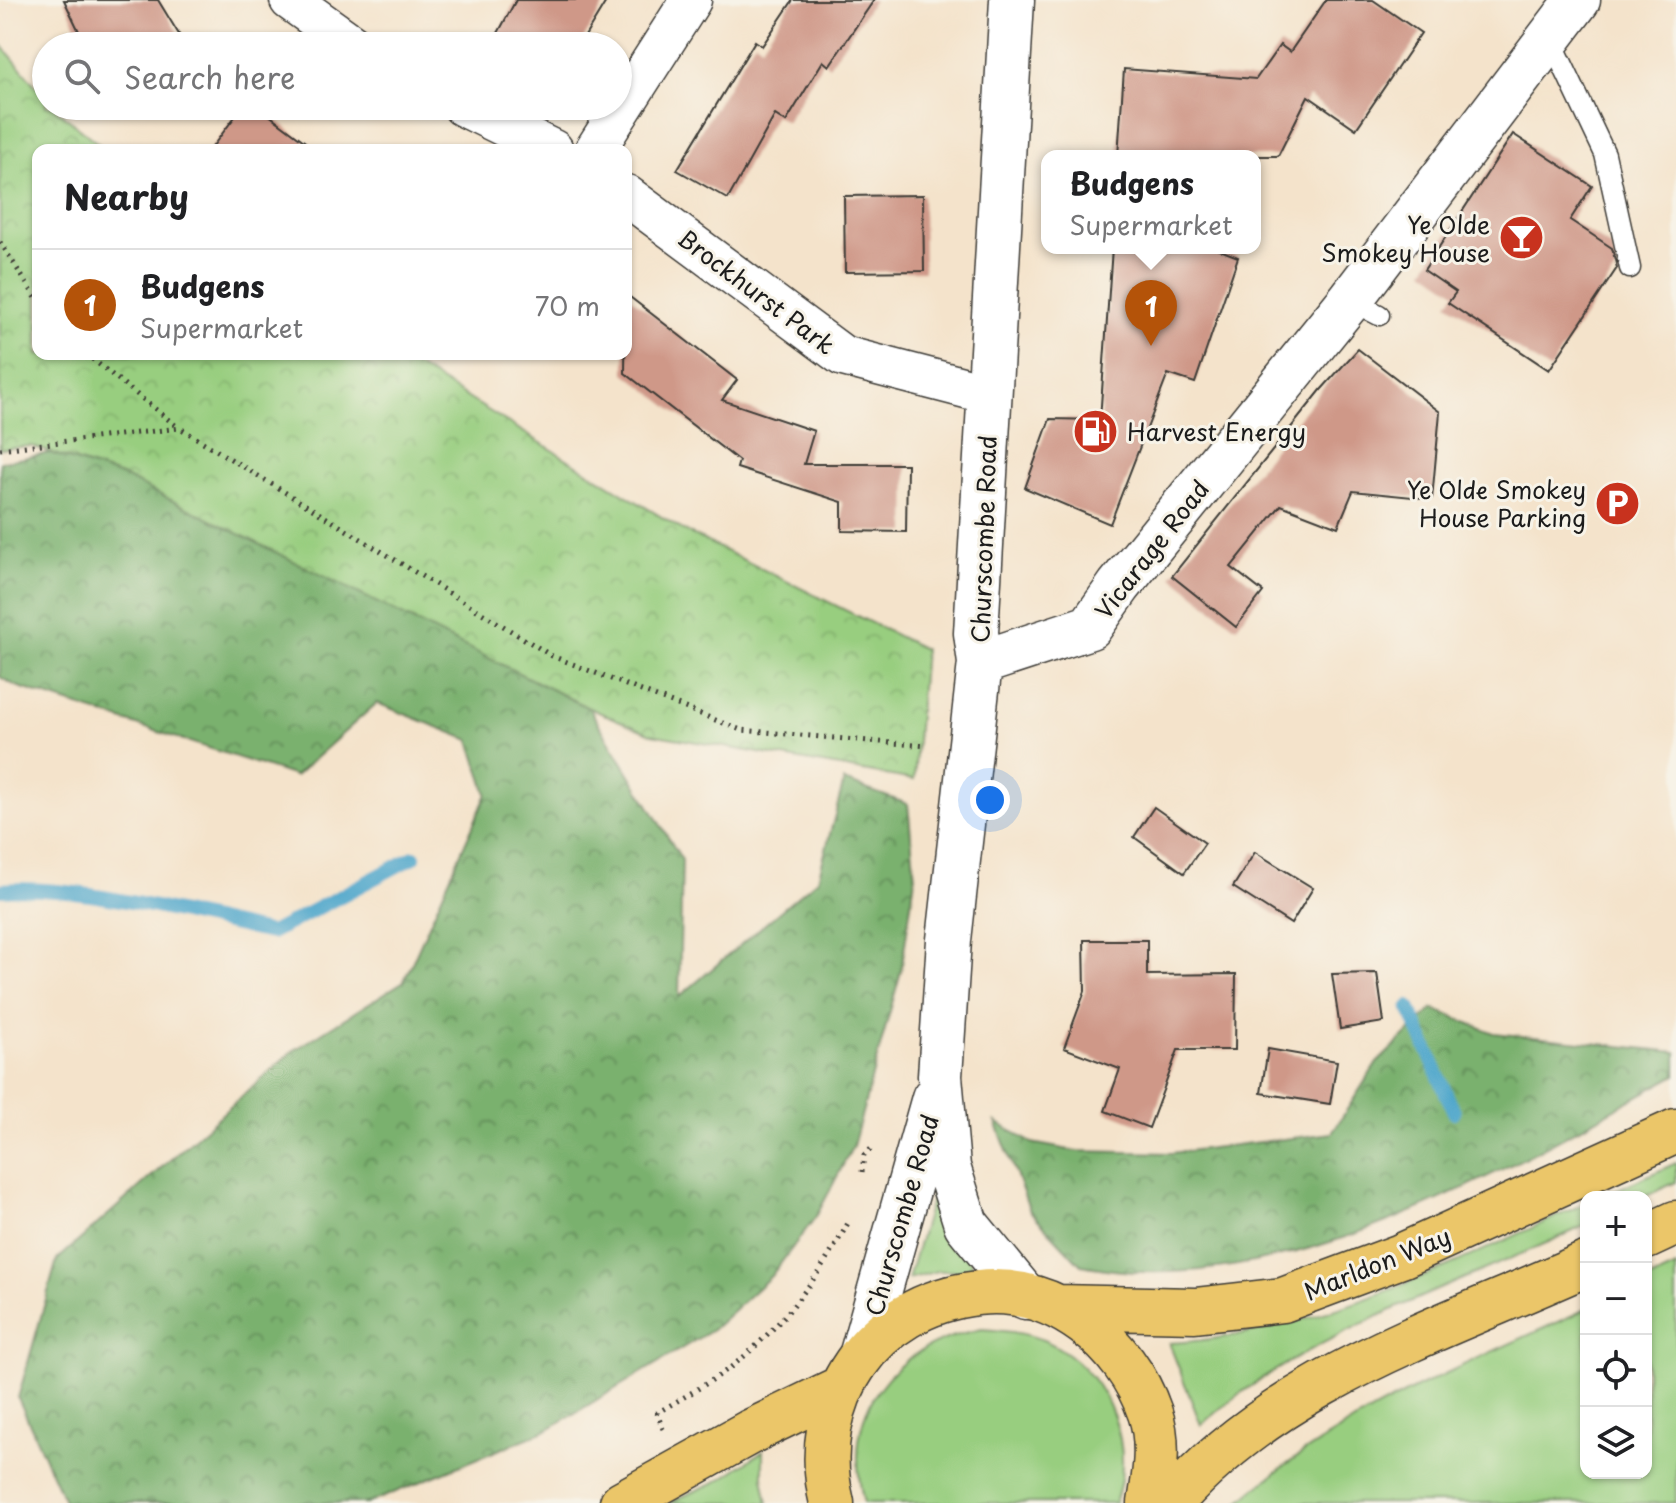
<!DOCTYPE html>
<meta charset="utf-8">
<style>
:root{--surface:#fff;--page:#f6f6f6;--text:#202124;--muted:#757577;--line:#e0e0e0;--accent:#b45309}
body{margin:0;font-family:"Playpen Sans",sans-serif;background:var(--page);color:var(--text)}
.controls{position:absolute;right:24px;bottom:24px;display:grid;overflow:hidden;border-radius:16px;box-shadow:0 2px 6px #0004}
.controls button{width:72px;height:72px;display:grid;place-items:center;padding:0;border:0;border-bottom:2px solid var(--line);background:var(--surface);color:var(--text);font:40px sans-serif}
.you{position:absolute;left:990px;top:800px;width:28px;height:28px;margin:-20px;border:6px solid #fff;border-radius:50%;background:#1a73e8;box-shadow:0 0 0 12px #1a73e833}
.badge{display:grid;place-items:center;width:52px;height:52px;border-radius:50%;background:var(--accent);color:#fff;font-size:26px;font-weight:700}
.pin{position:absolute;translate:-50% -66px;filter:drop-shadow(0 2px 4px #0008)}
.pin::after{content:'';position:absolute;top:42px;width:28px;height:24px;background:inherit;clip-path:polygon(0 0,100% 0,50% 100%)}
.popup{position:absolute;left:1041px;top:150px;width:220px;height:104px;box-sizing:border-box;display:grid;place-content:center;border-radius:16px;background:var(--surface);filter:drop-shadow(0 2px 6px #0005);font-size:26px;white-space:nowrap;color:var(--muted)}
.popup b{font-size:30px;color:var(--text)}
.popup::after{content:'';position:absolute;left:50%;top:100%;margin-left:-16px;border:16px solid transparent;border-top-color:var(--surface)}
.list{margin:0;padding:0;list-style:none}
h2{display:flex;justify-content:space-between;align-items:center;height:104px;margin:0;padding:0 32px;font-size:34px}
h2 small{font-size:26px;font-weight:400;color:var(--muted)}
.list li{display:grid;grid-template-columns:52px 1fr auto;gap:24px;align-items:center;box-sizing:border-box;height:112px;padding:0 32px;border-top:2px solid var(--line)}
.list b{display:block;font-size:30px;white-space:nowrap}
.list p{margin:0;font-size:26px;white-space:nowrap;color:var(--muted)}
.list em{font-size:26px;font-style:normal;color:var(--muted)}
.icon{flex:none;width:44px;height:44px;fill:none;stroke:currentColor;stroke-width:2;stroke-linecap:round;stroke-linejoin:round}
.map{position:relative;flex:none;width:1676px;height:1503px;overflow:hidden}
.search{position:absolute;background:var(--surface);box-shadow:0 2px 6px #0004;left:32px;top:32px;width:600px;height:88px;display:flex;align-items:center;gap:20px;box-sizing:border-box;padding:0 28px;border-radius:44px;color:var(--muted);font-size:30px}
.panel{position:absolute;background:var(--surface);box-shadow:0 2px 6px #0004;left:32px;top:144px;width:600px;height:216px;border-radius:16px}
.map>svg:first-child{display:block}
.green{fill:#98ce7f;stroke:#5a754e;stroke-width:2}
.forest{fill:url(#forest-crowns);stroke:#4b6645;stroke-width:2}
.park{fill:url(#park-crowns);stroke:#5a754e;stroke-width:2}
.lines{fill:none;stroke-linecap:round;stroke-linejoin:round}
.stream{stroke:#4da6cb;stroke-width:14}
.building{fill:#cf9888}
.service-casing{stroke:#3c3a36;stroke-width:23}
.minor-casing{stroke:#3c3a36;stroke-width:43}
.tertiary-casing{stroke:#3c3a36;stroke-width:47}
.trunk-casing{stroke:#3c3a36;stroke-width:47}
.path{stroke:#3c3a36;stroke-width:5;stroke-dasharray:2 6;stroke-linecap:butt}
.service{stroke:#fff;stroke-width:20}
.minor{stroke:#fff;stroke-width:40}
.tertiary{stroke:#fff;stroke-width:44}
.trunk{stroke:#ebc669;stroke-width:44}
.labels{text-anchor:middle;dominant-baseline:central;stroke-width:6;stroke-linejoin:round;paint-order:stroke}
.poi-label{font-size:24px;fill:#1c1c1c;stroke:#f7f3e8;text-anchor:end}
.street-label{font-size:24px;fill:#1c1c1c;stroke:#f7f3e8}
</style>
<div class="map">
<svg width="1676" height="1503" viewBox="0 0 1676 1503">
<defs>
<pattern id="forest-crowns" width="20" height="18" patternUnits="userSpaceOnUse" patternTransform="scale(2)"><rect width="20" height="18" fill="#7ab16e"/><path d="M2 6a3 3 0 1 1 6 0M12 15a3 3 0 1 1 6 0" fill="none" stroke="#638f5a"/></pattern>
<pattern id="park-crowns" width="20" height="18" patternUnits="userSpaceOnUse" patternTransform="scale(2)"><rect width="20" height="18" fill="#98ce7f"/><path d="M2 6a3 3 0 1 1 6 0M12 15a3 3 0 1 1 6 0" fill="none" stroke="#82b06d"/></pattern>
</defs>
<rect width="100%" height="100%" fill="#f7f3e8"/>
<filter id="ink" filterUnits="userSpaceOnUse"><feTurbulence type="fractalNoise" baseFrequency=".0125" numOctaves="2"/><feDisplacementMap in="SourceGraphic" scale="16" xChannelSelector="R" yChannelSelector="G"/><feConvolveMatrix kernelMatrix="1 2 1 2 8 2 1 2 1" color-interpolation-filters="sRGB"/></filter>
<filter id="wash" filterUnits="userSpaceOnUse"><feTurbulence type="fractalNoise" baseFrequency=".006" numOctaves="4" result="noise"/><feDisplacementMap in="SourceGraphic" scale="32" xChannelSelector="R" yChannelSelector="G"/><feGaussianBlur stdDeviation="1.8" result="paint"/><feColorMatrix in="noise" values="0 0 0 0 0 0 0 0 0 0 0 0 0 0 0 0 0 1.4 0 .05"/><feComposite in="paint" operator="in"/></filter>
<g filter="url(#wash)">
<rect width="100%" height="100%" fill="#f4e3cb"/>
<!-- green -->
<path class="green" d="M1676,1163V1182L1644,1197H1600Z
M935,1187L975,1271H938L908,1279Z
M1586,1203V1225C1464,1283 1302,1334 1201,1425L1169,1343C1316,1335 1454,1263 1586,1203Z
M1676,1267V1503H1238C1340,1414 1465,1365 1586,1309V1473H1646V1281Z
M982,1329C1009,1331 1035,1333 1059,1348C1110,1380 1135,1446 1115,1503H864C840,1409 891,1347 982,1329Z
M763,1451V1477L768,1503H668L718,1481Z"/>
<!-- forest -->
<path class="forest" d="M50,453L125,477L589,708L682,860L679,997L818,879L844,781L908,804L915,878L901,971L853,1146L817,1215L771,1276L712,1330L547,1430L369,1503H65L18,1398L57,1260L293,1051L404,981L487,794L470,740L377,703L295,776L16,686L0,677V462Z
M1433,1009L1494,1033L1676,1052V1075C1517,1162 1329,1278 1141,1272C1121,1272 1100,1268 1081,1265L1030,1211L996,1122L1032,1143L1075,1151L1171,1153L1332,1133L1377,1063Z"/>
<!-- park -->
<path class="park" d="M0,43L46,98V106H52L106,150H38V354H396L683,530L924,649L914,780L651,734L589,708L125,477L31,446L0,449Z"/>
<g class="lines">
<!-- stream -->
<path class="stream" d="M0,890C80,884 191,916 271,933L414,857
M1409,1007L1454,1112"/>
</g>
<g id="blocks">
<!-- building -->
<path class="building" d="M64,0H158L186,46H86Z
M516,0H607L579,46H491Z
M793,0H874L829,66L823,61L786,122L775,115L728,199L677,170L755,41L762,46Z
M1326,0H1373L1421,33L1356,129L1308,96L1278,156H1118L1124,69L1256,79L1280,45L1290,52Z
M243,106H257L316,150H210Z
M1513,134L1592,186L1570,220L1612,248L1617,268L1549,370L1448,303L1456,292L1424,270Z
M923,195L924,271L845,272L844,196Z
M1112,248H1215L1238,257L1195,383L1168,374L1110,524L1025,488L1050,419L1100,420Z
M626,294L737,380L722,400L814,431L804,464H907L906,532L842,531V502L737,468L739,461L625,373Z
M1358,349L1440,412L1432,499L1353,491L1338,527L1281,505L1231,567L1263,592L1236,627L1172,576L1321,390Z
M1154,807L1205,843L1184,873L1134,837Z
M1255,852L1313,888L1291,924L1233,887Z
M1084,940H1147V975L1236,974L1235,1050H1178L1149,1128L1105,1111L1120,1069L1064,1048L1085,991Z
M1377,973L1384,1022L1340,1029L1332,974Z
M1268,1049L1337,1061L1330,1104L1261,1093Z"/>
</g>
</g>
<g filter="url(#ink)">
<use href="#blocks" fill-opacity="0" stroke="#3c3a36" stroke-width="2"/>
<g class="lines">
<defs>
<path id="service" d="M1550,38L1605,154L1630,268
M1350,300L1379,315"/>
<path id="minor" d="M290,0L354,46
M463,106L553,150
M595,150L691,0
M626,195L843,356L989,394"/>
<path id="tertiary" d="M1012,0L976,633L980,663L949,940L940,1076L948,1167L966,1224L1026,1297
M980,663L1090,627L1119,586L1350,300L1578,0
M862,1353L934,1098"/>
<path id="trunk" d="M1646,1237L1676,1223
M1058,1307L1195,1310L1283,1300L1401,1256L1676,1131
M622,1503L750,1432L841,1388
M832,1503C807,1400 871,1305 978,1293C1056,1284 1126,1343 1150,1413C1160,1442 1155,1473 1150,1503
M1171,1503C1276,1380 1443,1329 1586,1264"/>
</defs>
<!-- service casing -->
<use href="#service" class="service-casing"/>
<!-- minor casing -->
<use href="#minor" class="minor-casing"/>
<!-- tertiary casing -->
<use href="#tertiary" class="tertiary-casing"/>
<!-- trunk casing -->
<use href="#trunk" class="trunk-casing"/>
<!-- path -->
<path class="path" d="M0,242L38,301
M86,354L179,428
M0,449L180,428L552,656L741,730L927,746
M862,1172L864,1155L871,1149
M663,1429L657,1413C682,1398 708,1384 731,1367C779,1330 820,1276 848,1223"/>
<!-- service -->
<use href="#service" class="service"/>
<!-- minor -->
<use href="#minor" class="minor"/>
<!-- tertiary -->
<use href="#tertiary" class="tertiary"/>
<!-- trunk -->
<use href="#trunk" class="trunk"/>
</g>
</g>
<!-- icons -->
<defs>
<symbol id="bar-disc" viewBox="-11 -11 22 22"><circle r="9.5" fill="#c8321e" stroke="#f7f3e8"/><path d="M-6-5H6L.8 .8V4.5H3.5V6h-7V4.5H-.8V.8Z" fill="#fff"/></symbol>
<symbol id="fuel-disc" viewBox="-11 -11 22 22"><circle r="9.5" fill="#c8321e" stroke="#f7f3e8"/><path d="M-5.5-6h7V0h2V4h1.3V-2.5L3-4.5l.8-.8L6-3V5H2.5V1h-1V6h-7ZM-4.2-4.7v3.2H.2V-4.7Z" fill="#fff"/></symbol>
<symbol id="parking-disc" viewBox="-11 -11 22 22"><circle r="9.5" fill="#c8321e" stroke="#f7f3e8"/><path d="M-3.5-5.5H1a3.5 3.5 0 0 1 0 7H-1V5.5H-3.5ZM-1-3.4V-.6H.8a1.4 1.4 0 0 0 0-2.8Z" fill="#fff"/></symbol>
</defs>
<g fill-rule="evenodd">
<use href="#bar-disc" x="1496" y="212" width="51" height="51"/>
<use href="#fuel-disc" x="1070" y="406" width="51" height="51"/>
<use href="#parking-disc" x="1592" y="478" width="51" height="51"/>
</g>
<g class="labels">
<!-- poi labels -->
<g class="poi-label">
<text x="1490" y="224">Ye Olde<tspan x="1490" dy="28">Smokey House</tspan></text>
<text x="1127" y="431" text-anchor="start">Harvest Energy</text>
<text x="1586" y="489">Ye Olde Smokey<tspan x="1586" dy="28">House Parking</tspan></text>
</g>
<!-- street labels -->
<g class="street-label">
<text transform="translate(757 291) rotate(37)">Brockhurst Park</text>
<text transform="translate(983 539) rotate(-88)">Churscombe Road</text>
<text transform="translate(1151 549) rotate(-52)">Vicarage Road</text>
<text transform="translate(901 1215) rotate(-74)">Churscombe Road</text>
<text transform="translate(1377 1263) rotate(-22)">Marldon Way</text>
</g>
</g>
</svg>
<div class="controls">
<button>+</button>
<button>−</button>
<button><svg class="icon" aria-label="locate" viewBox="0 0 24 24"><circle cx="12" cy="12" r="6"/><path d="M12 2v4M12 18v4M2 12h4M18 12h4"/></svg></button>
<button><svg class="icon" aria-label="layers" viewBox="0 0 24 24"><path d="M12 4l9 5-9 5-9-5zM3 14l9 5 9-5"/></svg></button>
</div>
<div class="you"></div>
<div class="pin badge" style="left:1151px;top:346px">1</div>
<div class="popup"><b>Budgens</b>Supermarket</div>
<div class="search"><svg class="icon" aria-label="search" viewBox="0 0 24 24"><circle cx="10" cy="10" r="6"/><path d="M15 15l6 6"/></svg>Search here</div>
<section class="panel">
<h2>Nearby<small></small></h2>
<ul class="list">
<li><span class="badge">1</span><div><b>Budgens</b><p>Supermarket</p></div><em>70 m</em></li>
</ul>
</section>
</div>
